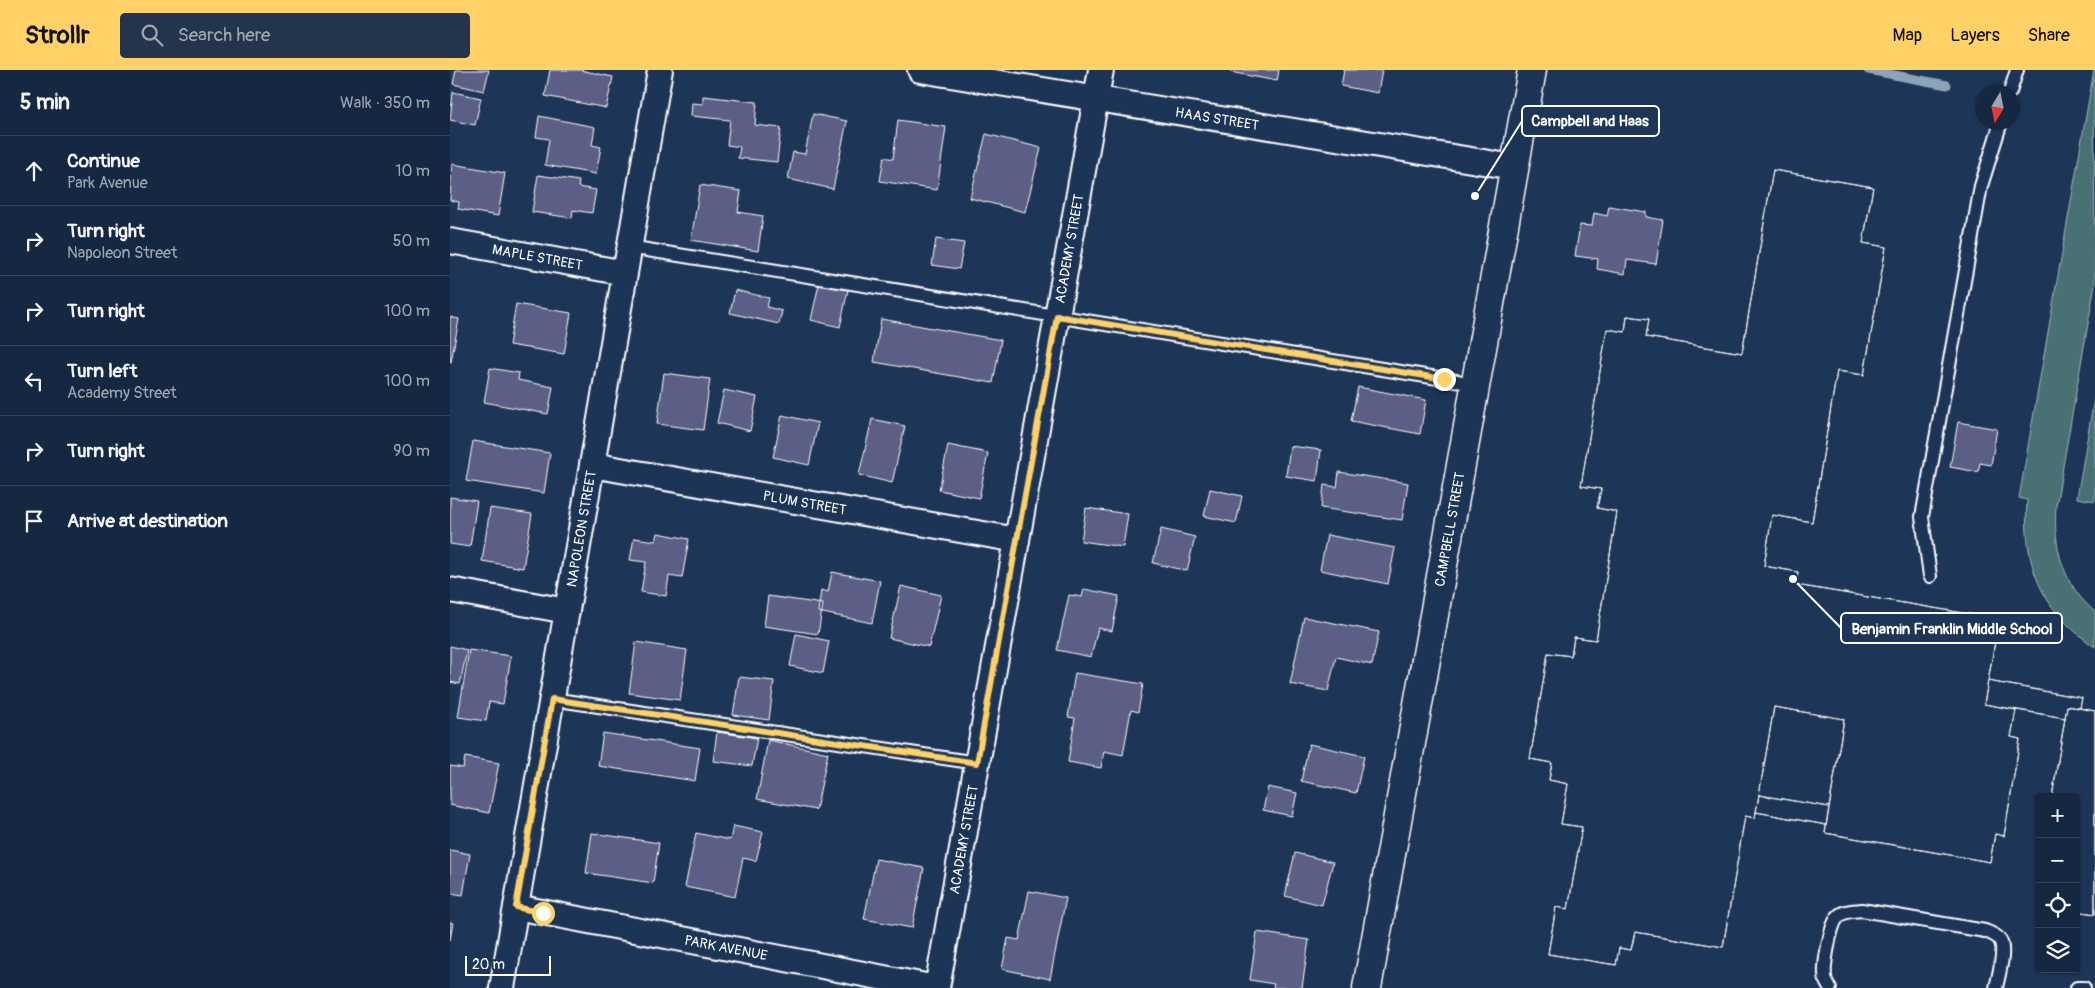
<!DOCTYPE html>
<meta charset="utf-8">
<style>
:root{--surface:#162841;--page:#23344c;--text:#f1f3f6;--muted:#9ea6b1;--line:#35445a;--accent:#ffd166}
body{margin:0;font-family:Pangolin,sans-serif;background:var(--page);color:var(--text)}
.controls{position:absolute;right:15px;bottom:15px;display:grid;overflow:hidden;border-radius:5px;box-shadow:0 1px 4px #0004}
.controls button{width:45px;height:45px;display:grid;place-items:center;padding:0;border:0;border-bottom:1px solid var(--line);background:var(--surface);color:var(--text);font:25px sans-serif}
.compass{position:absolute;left:1525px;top:15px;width:45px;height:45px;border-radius:50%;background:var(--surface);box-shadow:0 1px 4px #0004;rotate:190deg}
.scale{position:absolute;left:15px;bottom:12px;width:86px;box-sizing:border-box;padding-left:5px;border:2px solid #fff;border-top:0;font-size:14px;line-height:18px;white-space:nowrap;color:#fff;-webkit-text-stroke:4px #1d3557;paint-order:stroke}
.stop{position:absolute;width:15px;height:15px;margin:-11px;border:4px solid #ffd166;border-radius:50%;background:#fff}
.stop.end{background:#ffd166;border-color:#fff;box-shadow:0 1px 5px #0008}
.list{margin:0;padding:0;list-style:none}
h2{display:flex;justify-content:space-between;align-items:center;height:65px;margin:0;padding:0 20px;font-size:21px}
h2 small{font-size:16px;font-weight:400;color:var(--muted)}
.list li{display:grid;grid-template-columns:32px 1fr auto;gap:15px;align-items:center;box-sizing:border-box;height:70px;padding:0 20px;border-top:1px solid var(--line)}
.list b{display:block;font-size:19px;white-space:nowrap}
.list p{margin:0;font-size:16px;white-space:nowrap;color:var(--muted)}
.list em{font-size:16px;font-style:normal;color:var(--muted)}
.icon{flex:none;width:28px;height:28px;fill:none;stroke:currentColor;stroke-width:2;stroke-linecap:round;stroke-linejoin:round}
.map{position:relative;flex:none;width:1645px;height:918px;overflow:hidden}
header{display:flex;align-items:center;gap:30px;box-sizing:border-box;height:70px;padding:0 25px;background:var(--accent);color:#111}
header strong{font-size:24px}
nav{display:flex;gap:28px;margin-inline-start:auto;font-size:18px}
.search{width:350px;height:45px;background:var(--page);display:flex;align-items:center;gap:12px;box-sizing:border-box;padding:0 18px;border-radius:5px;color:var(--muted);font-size:19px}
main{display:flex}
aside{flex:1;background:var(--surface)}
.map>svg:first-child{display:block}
.green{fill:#486f73;stroke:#a4b7b9}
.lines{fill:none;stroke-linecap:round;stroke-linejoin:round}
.stream{stroke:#8da3b8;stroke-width:9}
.building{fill:#5b5f85;stroke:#fff;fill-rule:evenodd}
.lane-casing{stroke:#fff;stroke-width:16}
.street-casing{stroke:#fff;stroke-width:28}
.secondary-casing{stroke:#fff;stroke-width:31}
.lane{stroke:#1d3557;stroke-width:12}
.street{stroke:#1d3557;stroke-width:24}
.secondary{stroke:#1d3557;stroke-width:28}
.route{stroke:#ffd166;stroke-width:6}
.labels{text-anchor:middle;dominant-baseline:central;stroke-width:5;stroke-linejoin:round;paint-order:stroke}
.street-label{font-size:14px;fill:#fff;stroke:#1d3557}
.leader{fill:none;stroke:#fff;stroke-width:2}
.callout-dot{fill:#fff;stroke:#1d3557;stroke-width:2}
.callout{fill:#1d3557;stroke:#fff;stroke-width:2}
.callout-label{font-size:15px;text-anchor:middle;font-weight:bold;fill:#fff}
</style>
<header>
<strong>Strollr</strong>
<div class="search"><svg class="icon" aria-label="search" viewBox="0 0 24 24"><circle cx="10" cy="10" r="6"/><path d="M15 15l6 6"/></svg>Search here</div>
<nav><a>Map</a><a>Layers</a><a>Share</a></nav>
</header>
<main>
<aside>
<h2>5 min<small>Walk · 350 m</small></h2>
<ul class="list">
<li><svg class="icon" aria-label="ahead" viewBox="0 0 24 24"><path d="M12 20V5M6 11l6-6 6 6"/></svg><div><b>Continue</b><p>Park Avenue</p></div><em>10 m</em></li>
<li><svg class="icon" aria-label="right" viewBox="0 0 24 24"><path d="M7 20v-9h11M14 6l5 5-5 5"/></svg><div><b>Turn right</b><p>Napoleon Street</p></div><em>50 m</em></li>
<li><svg class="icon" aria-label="right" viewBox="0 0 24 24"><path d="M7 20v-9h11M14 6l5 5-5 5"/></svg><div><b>Turn right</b></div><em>100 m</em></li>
<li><svg class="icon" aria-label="left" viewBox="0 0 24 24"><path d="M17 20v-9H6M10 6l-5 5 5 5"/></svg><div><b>Turn left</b><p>Academy Street</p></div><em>100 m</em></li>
<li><svg class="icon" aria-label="right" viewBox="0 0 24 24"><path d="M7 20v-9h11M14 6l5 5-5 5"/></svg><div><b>Turn right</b></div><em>90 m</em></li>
<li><svg class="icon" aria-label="arrive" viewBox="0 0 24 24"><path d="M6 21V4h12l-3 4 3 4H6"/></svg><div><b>Arrive at destination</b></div></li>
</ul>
</aside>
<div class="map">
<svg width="1645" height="918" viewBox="0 0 1645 918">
<rect width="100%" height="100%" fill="#1d3557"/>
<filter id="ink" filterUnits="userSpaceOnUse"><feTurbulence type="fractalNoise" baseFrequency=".02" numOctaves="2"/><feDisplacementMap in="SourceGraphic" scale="10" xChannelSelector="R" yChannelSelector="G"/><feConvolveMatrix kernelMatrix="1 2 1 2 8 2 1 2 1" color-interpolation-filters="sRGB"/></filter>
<g filter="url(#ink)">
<!-- green -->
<path class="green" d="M1644,0L1645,214L1606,436C1603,477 1613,515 1645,542V577C1590,539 1573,495 1577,430L1569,428Z
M1645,323V431L1627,428Z"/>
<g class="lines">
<!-- stream -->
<path class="stream" d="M1418,0L1497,15"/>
</g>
<!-- building -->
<path class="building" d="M6,0H39L34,21L3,14Z
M100,0H130L163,7L156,38L95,26Z
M780,0H829L827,11L780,2Z
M894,0H932L928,23L891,16Z
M3,22L31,28L25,55L0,50Z
M253,26L307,32L305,55L331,58L327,92L288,88L290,77L277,75L280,50L241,46L242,33L253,34Z
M363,44L397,51L383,119L338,109L343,82L355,84Z
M89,46L145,57L142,75L151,77L146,104L95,95L99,69L86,67Z
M448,50L496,57L487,120L430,111L434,87L443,89Z
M536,64L591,78L575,142L520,128Z
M2,94L55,103L48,146L8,139L9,132L0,130Z
M1323,100L1423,117L1413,173L1436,177L1414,305L1387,301L1362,452L1322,445L1314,496L1348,502L1346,515L1549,549L1538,611L1632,628L1630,638L1645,641V844L1626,841V727H1602L1615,648L1566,640L1561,667L1570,669L1554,766L1545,764L1540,792L1375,763L1376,755L1306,742L1305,748L1295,746L1273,877L1185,862L1181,880L1169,878L1166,895L1098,884L1106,837L1118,839L1132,757L1111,754L1118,714L1099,710L1102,693L1080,689L1098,583L1121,586L1124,567L1146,570L1167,442L1147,438L1151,419L1131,416L1157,259L1175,262L1177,246L1199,249L1196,267L1292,283ZM1324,637L1394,649L1379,737L1309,725Z
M1323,100L1423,117L1413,173L1436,177L1414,305L1387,301L1362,452L1322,445L1314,496L1348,502L1346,515L1549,549L1534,634L1566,640L1561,667L1570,669L1554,766L1545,764L1540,792L1375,763L1394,649L1324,637L1305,748L1295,746L1273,877L1185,862L1181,880L1169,878L1166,895L1098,884L1106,837L1118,839L1132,757L1111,754L1118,714L1099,710L1102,693L1080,689L1098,583L1121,586L1124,567L1146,570L1167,442L1147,438L1151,419L1131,416L1157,259L1175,262L1177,246L1199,249L1196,267L1292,283Z
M88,105L129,111L128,117L146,120L142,143L123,140L122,148L82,142Z
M250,115L291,121L288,142L313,146L308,181L241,170Z
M1159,136L1196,142V147L1213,150L1206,194L1177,190L1175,204L1147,199L1148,189L1125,186L1130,155L1142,156L1144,143L1157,146Z
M486,169L514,173L509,199L482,195Z
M369,214L398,220L390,257L361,250Z
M285,220L319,228L317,237L332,241L329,254L280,243Z
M66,234L121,243L114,284L59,275Z
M0,247L9,249L1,292H0Z
M431,249L551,270L543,313L424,292Z
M40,298L69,303L68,310L103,317L98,344L34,332Z
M214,303L260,309L253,360L207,354Z
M908,317L976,330L970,364L901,351Z
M274,320L307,327L300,361L267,353Z
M332,345L368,353L359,395L323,387Z
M422,349L455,356L442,413L409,405Z
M1508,352L1547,359L1541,395L1530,393L1528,402L1500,397Z
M23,371L100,383L94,423L16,411Z
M498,375L538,383L529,428L489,420Z
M840,376L871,380L867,411L836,406Z
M889,402L958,413L952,450L871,438L874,415L887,417Z
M760,419L792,426L786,453L754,446Z
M0,427L27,431L20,477L0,474Z
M40,438L82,444L73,498L32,491Z
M636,438L678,444L673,477L631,471Z
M711,459L745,467L737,501L703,493Z
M208,463L239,469L232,508L219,506L216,526L191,522L196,492L180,490L184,468L206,471Z
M877,465L945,478L938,514L870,500Z
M382,502L430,511L422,553L368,542L371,520L378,522Z
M451,516L491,525L479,577L439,568Z
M634,519L669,526L662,561L648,558L641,587L607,580L619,525L632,527Z
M318,526L373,534L368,564L314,556Z
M854,547L929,562L922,595L886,587L878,621L840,614Z
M346,564L379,571L373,603L340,596Z
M186,572L237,580L230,630L179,623Z
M0,576L17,580L10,614L0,612Z
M19,580L61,586L53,634L39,632L36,651L8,647Z
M625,603L693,614L688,642L681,640L673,685L654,681L651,698L618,692L625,648L618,647Z
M289,607L324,611L319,650L283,645Z
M1538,611L1632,628L1630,638L1617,636L1615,648L1534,634Z
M1617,636L1645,641V844L1626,841V727H1602Z
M267,662L307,668L302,696L263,691Z
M153,663L250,678L245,711L148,696Z
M318,670L378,683L366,740L307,729Z
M859,674L914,686L906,723L851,711Z
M15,687L49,693L39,743L0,735V696L13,698Z
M818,717L847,723L842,746L813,740Z
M1309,725L1379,737L1376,755L1306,742Z
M283,756L313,762L306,791L293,788L285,827L235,817L246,763L280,770Z
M142,763L209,773L203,813L136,803Z
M0,780L20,784L13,825L0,823Z
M845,783L883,792L872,835L835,826Z
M426,789L474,798L462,858L414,849Z
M579,821L616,828L600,909L552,899L558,868L569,870Z
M0,852L3,853L0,870Z
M807,862L859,870L852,918H823L824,914L800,910Z"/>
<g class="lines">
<defs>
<path id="lane" d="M1560,22L1567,0
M179,177L1025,314
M1480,506L1472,447L1531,116L1551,52
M102,629L527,693
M1380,918C1378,916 1377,913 1376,911C1372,900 1380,858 1387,848C1392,840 1404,841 1412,840L1535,861C1540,863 1546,865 1549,869C1557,878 1548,907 1546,918
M1627,918H1634"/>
<g id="street">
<path id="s1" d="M470,0L1064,97"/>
<path id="s2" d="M0,171L175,203"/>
<path id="s3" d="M142,395L567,470"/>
<path d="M0,520L117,541"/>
<path id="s4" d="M66,837L486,918"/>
<path id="s5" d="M52,918L210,0"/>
<path id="s6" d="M487,918L651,0"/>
</g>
<g id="secondary">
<path id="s7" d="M917,918L1082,0"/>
</g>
</defs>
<!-- lane casing -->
<use href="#lane" class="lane-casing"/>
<!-- street casing -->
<use href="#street" class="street-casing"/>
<!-- secondary casing -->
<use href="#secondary" class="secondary-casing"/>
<!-- lane -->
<use href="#lane" class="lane"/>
<!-- street -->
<use href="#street" class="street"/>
<!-- secondary -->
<use href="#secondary" class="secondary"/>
</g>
</g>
<g class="lines" filter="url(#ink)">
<!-- route -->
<path class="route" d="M93,843L66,837L102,629L527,693L607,246L994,309"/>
</g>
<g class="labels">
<!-- street labels -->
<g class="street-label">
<text stroke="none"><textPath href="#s1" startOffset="301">HAAS STREET</textPath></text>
<text stroke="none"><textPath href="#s6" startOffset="751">ACADEMY STREET</textPath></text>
<text stroke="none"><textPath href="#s2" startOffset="89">MAPLE STREET</textPath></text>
<text stroke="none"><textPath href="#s3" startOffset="216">PLUM STREET</textPath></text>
<text stroke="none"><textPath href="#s5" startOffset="466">NAPOLEON STREET</textPath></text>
<text stroke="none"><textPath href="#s7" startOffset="466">CAMPBELL STREET</textPath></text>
<text stroke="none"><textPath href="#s6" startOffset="151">ACADEMY STREET</textPath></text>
<text stroke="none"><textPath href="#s4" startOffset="214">PARK AVENUE</textPath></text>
</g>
</g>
<!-- callouts -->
<path class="leader" d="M1025 126L1072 51M1343 509L1391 558"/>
<g class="callout-dot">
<circle cx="1025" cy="126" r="5"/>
<circle cx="1343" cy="509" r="5"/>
</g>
<g class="callout">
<rect x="1072" y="36" width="137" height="30" rx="5"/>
<rect x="1391" y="543" width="221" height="30" rx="5"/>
</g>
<g class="callout-label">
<text x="1140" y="56">Campbell and Haas</text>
<text x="1502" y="564">Benjamin Franklin Middle School</text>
</g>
</svg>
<div class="controls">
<button>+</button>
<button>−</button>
<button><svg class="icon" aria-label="locate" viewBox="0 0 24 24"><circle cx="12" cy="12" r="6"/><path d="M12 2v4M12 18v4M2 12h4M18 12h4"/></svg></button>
<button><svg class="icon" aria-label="layers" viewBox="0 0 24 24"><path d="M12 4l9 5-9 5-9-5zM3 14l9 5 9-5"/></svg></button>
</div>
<svg class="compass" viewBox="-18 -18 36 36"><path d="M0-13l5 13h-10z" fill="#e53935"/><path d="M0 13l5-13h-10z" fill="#9ea6b1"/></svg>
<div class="scale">20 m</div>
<div class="stop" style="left:93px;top:843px"></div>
<div class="stop end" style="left:994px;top:309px"></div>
</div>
</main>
